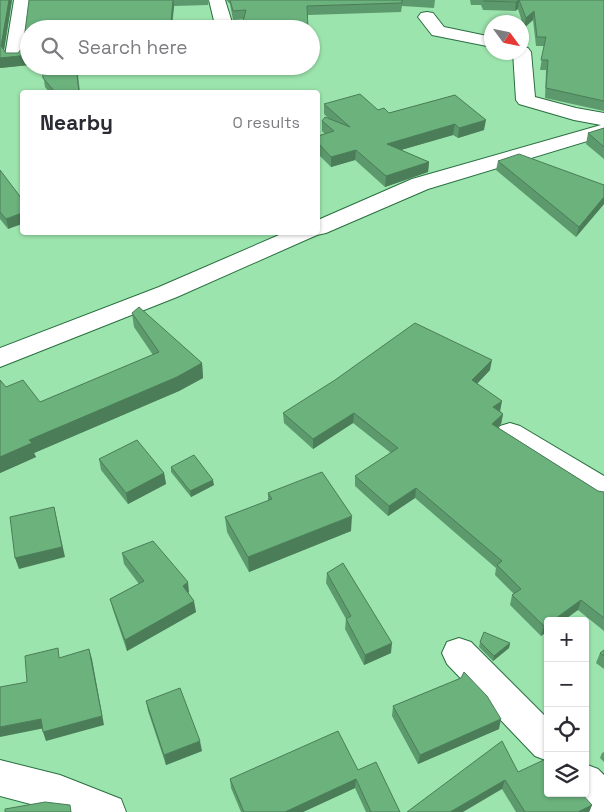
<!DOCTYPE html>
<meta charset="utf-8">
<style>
:root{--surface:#fff;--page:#f7f7f7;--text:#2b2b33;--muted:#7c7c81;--line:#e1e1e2}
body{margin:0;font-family:"Space Grotesk",sans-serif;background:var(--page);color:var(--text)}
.controls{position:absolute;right:15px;bottom:15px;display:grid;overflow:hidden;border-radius:5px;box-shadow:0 1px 4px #0004}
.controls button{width:45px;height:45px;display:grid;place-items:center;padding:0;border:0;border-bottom:1px solid var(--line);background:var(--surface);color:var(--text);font:25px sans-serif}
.compass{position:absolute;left:484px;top:15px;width:45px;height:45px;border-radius:50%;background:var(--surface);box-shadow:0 1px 4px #0004;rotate:123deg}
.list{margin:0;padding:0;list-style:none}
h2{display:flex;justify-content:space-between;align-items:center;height:65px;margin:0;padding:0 20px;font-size:21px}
h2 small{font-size:16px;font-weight:400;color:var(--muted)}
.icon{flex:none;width:28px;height:28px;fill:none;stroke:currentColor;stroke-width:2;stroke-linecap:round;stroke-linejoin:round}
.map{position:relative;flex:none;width:604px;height:812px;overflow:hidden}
.search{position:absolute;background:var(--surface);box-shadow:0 1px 4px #0004;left:20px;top:20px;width:300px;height:55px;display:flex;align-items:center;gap:12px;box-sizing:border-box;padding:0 18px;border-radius:28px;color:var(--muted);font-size:19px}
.panel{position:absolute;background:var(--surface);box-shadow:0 1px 4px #0004;left:20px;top:90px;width:300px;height:145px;border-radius:5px}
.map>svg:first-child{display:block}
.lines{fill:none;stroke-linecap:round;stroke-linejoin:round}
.street-casing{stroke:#286f3f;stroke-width:2}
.street{fill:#fff;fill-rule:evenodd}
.wall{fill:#5c996c}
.shaded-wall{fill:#4b7d58}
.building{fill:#6bb27d;stroke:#4b7d58}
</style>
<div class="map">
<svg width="604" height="812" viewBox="0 0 604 812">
<rect width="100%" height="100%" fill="#9ce4ad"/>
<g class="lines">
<defs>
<path id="street" d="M14,0H30L23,56L20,60H8L5,56Z
M209,0H225L234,29H216Z
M427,12L433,13L444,27L492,37V47L432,35L418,17L421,13Z
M522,47L528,48L531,52L535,97L576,108L604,113V136L428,189L326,233L317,235L177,297L0,367V348L159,287L286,232H318V220L412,179L601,125L574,120L519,104L516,100L513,52H522Z
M510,423L520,426L604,476V501L593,498L500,440L496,433L500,426Z
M459,638L471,642L548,719V761L535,756L447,664L442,653L447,642Z
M0,760L60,775L121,799L126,812H61L0,796Z
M585,764L598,769L604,775V812H589L571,793H585Z"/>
</defs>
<!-- street casing -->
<use href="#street" class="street-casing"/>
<!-- street -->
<use href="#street" class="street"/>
</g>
<!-- wall -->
<path class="wall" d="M0,0H12L4,50L6,53H18L23,47L29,0H209L208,5L174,6L172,29H29V65L0,68Z
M226,0H435L434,8L402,6L401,12L308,15L233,20L230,4Z
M470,0H604V111L545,98L546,70H540L544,46H536L533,20L524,28L518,9L515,11L483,10L481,5H471Z
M37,66H77L80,92H49L45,87L42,67H37Z
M455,95L484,130L458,138L453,135L401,150L429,162L428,172L385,187L355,160L331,167L318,154V136L325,134L322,131V121L328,118L324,114V104L378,110L389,113Z
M604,128V159L586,144L588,133Z
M498,161L604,185V204L576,237L496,170Z
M0,170L8,229L0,219Z
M132,313L202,363L203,378L179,391L34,453L36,457L0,473V380L6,387L40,402L153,355L134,327Z
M490,370L477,384L500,411L503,414L501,424L497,427L598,491L604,492V631L578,610L548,621V631L541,636L510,605L512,595L514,594L495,575L496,568L415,498L388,516L355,486V476L391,453L353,423L313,449L284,423L283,413Z
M99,459L164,473L166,484L128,504L101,470Z
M171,467L214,485L191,497L171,472Z
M268,493L351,531L249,572L227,532L225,517L268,501Z
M122,553L189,592L188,593L196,612L127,651L113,610L110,599L139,584L124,564Z
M327,573L391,653L364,665L345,629L346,619L326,583Z
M480,642L510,643L509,648L493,661L479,647Z
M604,650V669L596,663L600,653Z
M461,678L499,729L418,764L392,716L393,706Z
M146,701L202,751L166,765L148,711Z
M604,752V762L600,758L602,753Z
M358,770L400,812H366L355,788L303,812H241L231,788L230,779Z
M518,772L592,805L589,812H516L502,789L407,812Z"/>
<!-- shaded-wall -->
<path class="shaded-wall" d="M9,0H12L3,56L1,46Z
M173,0L174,6L171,29V22Z
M519,0L518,9L515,11L516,2Z
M534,11L533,20L524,28L526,18Z
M29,55V65L0,68V58Z
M486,120L484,130L458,138L459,128Z
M455,124L453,135L387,154V144Z
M356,150L355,160L331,167V157Z
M429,162L428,172L385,187L386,176Z
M604,197V204L576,237L579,227Z
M22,213V224L8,229L6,219Z
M492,360L490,370L471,390L472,380Z
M202,363L203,378L179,391L34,453L36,457L0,473V457L29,440Z
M502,401L500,412L493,407Z
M354,413L353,423L313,449V439Z
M503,414L501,424L490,434L492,424Z
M164,473L166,484L128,504L126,493Z
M213,480L214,485L191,497L190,491Z
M416,488L415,498L388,516L389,506Z
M54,507L65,557L19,569L15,558Z
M352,516L351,531L249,572L248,557Z
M188,582L189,592L184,596L183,586Z
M581,600L578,610L563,621H552Z
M194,601L196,612L127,651L125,640Z
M548,624V631L541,636L544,626Z
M392,643L391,653L364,665L365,655Z
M510,643L509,648L493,661L494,656Z
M89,649L92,659L104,725L46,741L43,732Z
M41,719L45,728L0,737V727Z
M501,719L499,729L418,764L420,755Z
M200,741L202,751L166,765L164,755Z
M356,779L355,788L303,812H285Z
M505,780L502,789L463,812H450Z
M592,805L589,812H578Z"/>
<!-- building -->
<path class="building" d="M0,0H9L1,46L6,53H18L23,47L29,0H173L171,22L128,23L127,29H29V55L0,58Z
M230,0H402V3L307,6L308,29H241L246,10L233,11Z
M484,0H604V101L546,88L548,60H541L546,37H537L534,11L526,18L519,0L516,2L484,1Z
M42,66H76L79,92H55L43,78Z
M360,94L378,110L384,108L389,113L455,95L486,120L459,128L455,124L387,144L429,162L386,176L356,150L331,157L318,143V136L334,131L322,121L325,117L350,127L324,104Z
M604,128V147L588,133Z
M519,154L604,185V197L579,227L498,161Z
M0,170L22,199V213L6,219L0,212Z
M139,307L202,363L177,377L29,440L32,443L0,457V380L6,387L23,380L40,402L159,352L132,313Z
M415,323L492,360L472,380L502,401L493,407L503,414L492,424L598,491L604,492V618L581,600L552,621H548V624L544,626L512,595L521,589L497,565L502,561L416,488L389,506L355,476L398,448L354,413L313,439L283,413L335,380Z
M137,440L164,473L126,493L99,459Z
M194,455L213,480L190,491L171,467Z
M322,472L352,516L248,557L225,517L272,499L268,493Z
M54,507L62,547L15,558L10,517Z
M153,541L188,582L183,586L194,601L125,640L110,599L144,581L122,553Z
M343,563L392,643L365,655L346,619L351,616L327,573Z
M484,632L510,643L494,656L480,642Z
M58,648L59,658L89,649L102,716L43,732L41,719L0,727V687L27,682L25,656Z
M604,650V656L600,653Z
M464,672L487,696L501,719L420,755L393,706L461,678Z
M180,688L200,741L164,755L146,701Z
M338,731L358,770L376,762L400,812H371L356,779L285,812H244L230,779Z
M502,741L518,772L548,758V793H581L592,805L578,812H525L505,780L450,812H407Z
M45,802L70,805L71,812H5V809Z"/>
</svg>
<div class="controls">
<button>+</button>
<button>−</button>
<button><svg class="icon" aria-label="locate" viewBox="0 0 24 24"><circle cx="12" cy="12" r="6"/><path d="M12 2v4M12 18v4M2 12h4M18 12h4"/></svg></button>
<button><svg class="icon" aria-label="layers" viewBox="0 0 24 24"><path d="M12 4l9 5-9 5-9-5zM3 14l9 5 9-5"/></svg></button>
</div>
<svg class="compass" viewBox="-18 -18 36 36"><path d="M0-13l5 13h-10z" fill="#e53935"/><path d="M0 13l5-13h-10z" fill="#7c7c81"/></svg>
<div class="search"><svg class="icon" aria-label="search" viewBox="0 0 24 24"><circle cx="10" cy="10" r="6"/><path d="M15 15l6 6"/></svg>Search here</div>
<section class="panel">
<h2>Nearby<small>0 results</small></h2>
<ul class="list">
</ul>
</section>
</div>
